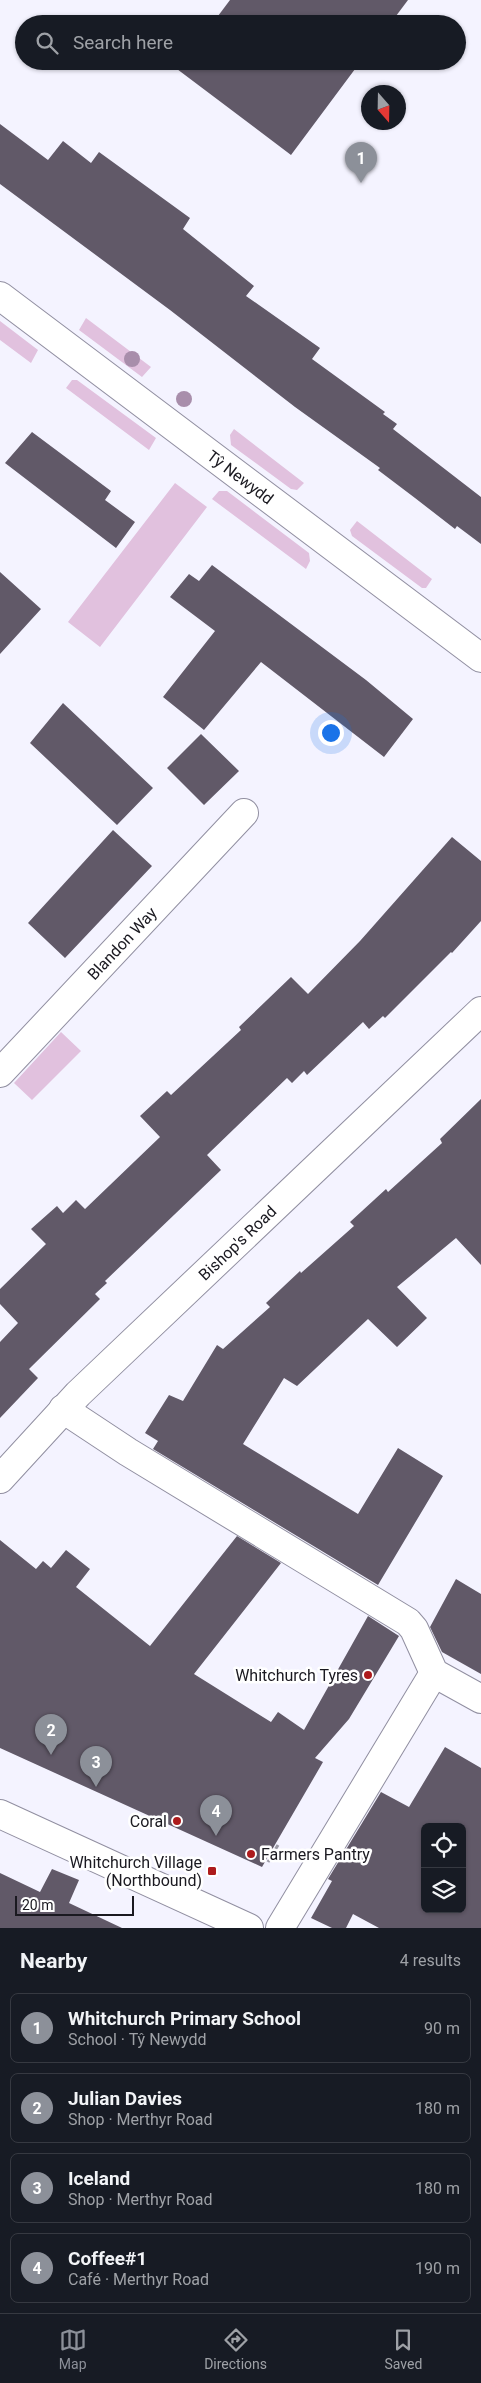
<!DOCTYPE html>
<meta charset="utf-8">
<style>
:root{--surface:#171b24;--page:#242831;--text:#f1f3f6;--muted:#9ea1a6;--line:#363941;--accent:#8c9099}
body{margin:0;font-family:Roboto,sans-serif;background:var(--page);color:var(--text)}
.controls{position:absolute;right:15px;bottom:15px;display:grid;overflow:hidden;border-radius:8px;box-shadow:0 1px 4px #0004}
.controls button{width:45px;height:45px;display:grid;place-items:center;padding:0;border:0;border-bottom:1px solid var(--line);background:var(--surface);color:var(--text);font:25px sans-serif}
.compass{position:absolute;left:361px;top:85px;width:45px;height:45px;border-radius:50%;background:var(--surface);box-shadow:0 1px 4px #0004;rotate:160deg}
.scale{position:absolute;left:15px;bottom:12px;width:119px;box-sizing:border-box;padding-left:5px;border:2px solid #1a1920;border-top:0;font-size:14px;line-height:18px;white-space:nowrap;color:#1a1920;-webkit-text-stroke:4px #fff;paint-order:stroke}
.you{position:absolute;left:330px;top:732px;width:18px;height:18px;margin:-12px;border:4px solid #fff;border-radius:50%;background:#1a73e8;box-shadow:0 0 0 8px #1a73e833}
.badge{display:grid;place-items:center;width:32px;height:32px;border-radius:50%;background:var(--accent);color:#fff;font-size:16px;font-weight:700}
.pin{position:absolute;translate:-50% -41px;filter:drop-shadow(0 1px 2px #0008)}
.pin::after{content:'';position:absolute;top:26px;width:18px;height:15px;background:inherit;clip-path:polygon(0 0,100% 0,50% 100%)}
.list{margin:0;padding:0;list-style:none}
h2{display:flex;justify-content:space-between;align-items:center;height:65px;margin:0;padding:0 20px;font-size:21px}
h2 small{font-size:16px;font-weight:400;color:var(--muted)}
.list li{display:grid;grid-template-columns:32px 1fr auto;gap:15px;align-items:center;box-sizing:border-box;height:70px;margin:0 10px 10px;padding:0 10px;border:1px solid var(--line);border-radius:8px}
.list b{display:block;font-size:19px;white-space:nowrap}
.list p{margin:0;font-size:16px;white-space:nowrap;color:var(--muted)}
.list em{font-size:16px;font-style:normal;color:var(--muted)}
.icon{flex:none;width:28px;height:28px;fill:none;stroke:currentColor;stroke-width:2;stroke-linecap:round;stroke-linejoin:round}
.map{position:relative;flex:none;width:481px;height:1928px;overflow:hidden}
.search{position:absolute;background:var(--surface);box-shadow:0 1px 4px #0004;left:15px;right:15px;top:15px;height:55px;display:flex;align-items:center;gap:12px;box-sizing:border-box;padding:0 18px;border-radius:28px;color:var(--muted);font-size:19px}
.sheet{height:385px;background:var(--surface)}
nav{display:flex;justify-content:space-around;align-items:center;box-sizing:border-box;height:70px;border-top:1px solid var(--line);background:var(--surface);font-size:14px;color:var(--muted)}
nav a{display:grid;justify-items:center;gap:2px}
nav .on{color:var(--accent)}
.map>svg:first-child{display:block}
.green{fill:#e1c1de}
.building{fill:#615968;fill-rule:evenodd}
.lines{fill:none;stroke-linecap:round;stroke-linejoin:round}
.minor-casing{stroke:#918fa1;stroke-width:30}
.path{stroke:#9d9ca6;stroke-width:3;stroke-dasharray:5 2.5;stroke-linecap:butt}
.minor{stroke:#fff;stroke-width:28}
.tree{fill:#a88eab}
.poi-dot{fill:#ad1b1d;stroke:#fff;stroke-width:2}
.labels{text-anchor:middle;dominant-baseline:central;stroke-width:5;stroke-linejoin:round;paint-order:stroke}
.street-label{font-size:16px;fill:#1a1920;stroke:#fff}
.poi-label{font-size:16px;fill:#1a1920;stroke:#fff;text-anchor:end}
</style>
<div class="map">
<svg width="481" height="1928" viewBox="0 0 481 1928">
<rect width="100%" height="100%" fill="#f4f3ff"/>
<!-- green -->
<path class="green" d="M86,318L151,367L142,377L79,330Z
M0,321L38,350L31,363L0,340Z
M72,380H77L156,438L149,450L66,388Z
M234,429L304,483L297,490L291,489L231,445L230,435Z
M175,483L207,507L100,647L68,622Z
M219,491H227L309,553L310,561L306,569L212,499Z
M357,521L432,579L426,588H422L352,536L350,530Z
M61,1032L81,1051L32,1100L14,1083Z"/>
<!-- building -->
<path class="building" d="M230,0H408L390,24H212Z
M183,61H361L291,155L177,69Z
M0,124L48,160L63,141L91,163L99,152L190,218L183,229L254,286L246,296L320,348L312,359L385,412L383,414L397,424L393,429L481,497V544L457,526L455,529L415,498L378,470L380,468L295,407L170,310L0,184Z
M32,432L111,491L105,500L135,522L116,548L5,463Z
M212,565L366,680L413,719L384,757L261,662L204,730L163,697L215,631L170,597L189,574L199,581Z
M0,572L41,609L0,654Z
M63,703L153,788L117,825L30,743Z
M201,734L239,771L204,805L167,768Z
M113,830L152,866L65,958L28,923Z
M452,837L481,861V921L452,953L451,952L385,1018L383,1016L369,1029L363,1022L307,1075L304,1071L292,1083L287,1078L207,1155L221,1170L105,1281L107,1283L95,1294L100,1299L29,1369L38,1378L0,1418V1342L18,1323L0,1304V1289L46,1244L31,1229L57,1206L63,1213L76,1200L85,1209L160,1137L140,1116L167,1091L171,1095L241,1030L239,1027L291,977L308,994L360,941Z
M481,1099V1265L456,1238L397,1287L427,1318L397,1347L368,1319L297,1386L284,1378L243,1444L358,1514L398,1448L443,1476L378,1585L153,1449L158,1441L145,1433L169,1395L183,1401L217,1345L223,1349L270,1307L266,1303L300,1271L301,1273L354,1226L350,1222L386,1189L388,1192L442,1143L440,1139Z
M237,1536L281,1563L194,1674L271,1722L278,1712L304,1730L368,1616L399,1636L349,1719L315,1758L323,1762L262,1867L0,1748V1540L36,1569L43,1561L51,1568L66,1550L90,1569L76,1587L150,1646Z
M456,1579L481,1594V1674L442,1652L430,1627Z
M445,1747L481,1768V1928H379L353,1914L346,1928H332L311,1918L332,1881L328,1879L381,1792L409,1807ZM425,1827H462V1909H425Z
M52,1869L79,1880L69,1903L122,1928H0V1873L40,1892Z"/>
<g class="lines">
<defs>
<g id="minor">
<path id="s1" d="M0,296L481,658"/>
<path id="s2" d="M0,1073L244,813"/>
<path d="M63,1409L128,1452L408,1622L414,1629L434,1673L481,1699"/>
<path id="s3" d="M0,1479L78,1394L481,1011"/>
<path d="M0,1814L249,1928"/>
<path d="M280,1928L434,1673"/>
</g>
</defs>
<!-- minor casing -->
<use href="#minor" class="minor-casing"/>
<!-- path -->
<path class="path" d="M268,1862L278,1845"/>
<!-- minor -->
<use href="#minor" class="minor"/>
</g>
<!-- trees -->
<g class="tree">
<circle cx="132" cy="359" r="8"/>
<circle cx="184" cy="399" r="8"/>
</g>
<!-- markers -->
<g class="poi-dot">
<circle cx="368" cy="1675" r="5"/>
<circle cx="177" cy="1821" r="5"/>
<circle cx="251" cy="1854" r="5"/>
<rect x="207" y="1866" width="10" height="10" rx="2.5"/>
</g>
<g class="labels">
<!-- street labels -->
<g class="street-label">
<text stroke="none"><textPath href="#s1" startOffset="301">Tŷ Newydd</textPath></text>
<text stroke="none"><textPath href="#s2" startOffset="178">Blandon Way</textPath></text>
<text stroke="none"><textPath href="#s3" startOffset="335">Bishop's Road</textPath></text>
</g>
<!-- poi labels -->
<g class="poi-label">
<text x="358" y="1675">Whitchurch Tyres</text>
<text x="167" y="1821">Coral</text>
<text x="261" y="1854" text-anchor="start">Farmers Pantry</text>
<text x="202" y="1862">Whitchurch Village<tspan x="202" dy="18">(Northbound)</tspan></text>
</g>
</g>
</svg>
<div class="controls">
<button><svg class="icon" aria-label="locate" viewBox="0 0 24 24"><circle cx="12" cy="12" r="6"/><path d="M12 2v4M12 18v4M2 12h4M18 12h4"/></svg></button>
<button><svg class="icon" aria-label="layers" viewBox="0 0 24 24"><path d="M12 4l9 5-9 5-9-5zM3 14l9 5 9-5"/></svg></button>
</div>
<svg class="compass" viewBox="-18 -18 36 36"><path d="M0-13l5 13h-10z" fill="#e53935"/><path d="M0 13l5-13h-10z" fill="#9ea1a6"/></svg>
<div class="scale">20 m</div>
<div class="you"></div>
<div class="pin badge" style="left:361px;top:183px">1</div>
<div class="pin badge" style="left:51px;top:1755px">2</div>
<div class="pin badge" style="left:96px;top:1787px">3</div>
<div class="pin badge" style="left:216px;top:1836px">4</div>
<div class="search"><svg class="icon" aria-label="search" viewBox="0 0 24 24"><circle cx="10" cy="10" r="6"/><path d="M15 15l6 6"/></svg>Search here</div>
</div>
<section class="sheet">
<h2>Nearby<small>4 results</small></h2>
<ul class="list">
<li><span class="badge">1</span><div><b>Whitchurch Primary School</b><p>School · Tŷ Newydd</p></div><em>90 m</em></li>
<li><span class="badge">2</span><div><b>Julian Davies</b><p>Shop · Merthyr Road</p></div><em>180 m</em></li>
<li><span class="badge">3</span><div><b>Iceland</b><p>Shop · Merthyr Road</p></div><em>180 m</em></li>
<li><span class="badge">4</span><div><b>Coffee#1</b><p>Café · Merthyr Road</p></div><em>190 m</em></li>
</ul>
</section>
<nav>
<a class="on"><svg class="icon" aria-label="map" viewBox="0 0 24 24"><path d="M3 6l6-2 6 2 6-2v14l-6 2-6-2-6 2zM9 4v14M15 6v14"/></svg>Map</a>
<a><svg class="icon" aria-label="directions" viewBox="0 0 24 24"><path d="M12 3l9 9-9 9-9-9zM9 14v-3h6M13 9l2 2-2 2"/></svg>Directions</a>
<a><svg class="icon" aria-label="saved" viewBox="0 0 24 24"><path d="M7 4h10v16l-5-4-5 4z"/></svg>Saved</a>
</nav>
